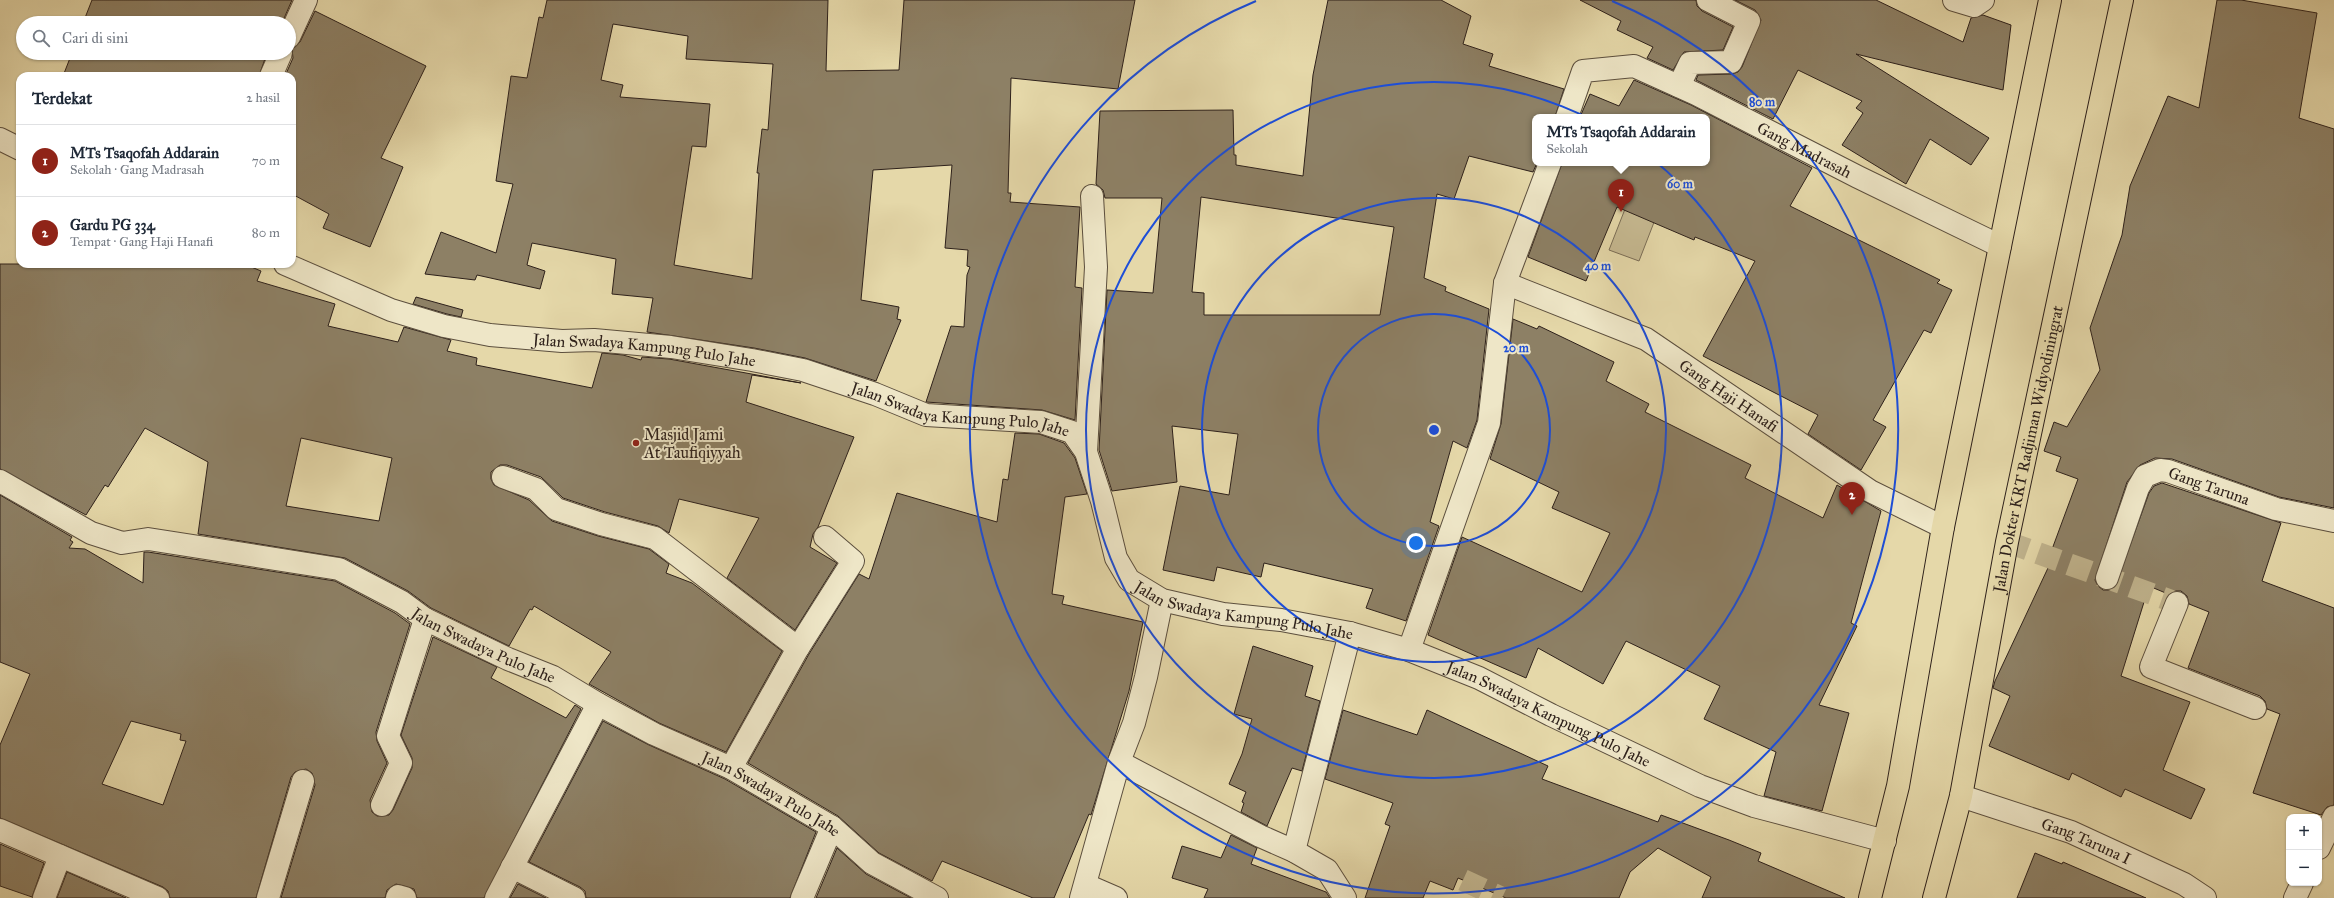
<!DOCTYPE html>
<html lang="id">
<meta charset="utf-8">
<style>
:root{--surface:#fff;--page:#f2f2f3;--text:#1f2937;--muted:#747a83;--line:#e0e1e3;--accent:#8f2418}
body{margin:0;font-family:"IM FELL Great Primer",serif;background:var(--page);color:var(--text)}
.controls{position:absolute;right:12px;bottom:12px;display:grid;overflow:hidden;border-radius:8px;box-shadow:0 1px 3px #0004}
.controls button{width:36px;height:36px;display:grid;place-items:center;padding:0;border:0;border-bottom:1px solid var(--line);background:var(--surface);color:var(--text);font:20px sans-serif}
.you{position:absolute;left:1416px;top:543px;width:14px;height:14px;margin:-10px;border:3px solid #fff;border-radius:50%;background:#1a73e8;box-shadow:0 0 0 6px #1a73e833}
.badge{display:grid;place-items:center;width:26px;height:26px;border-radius:50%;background:var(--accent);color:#fff;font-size:13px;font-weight:700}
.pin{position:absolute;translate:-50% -33px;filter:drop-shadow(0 1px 2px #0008)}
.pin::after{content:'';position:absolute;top:21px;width:14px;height:12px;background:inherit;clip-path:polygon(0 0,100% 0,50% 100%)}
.popup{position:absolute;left:1532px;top:114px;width:178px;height:52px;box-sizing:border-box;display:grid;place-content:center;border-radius:8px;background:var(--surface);filter:drop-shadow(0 1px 3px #0005);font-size:13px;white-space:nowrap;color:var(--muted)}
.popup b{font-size:15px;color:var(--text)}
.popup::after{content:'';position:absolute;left:50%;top:100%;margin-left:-8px;border:8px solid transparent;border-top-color:var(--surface)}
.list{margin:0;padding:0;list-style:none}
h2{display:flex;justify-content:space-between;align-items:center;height:52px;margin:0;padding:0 16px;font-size:17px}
h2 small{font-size:13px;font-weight:400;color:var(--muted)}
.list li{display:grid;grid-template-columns:26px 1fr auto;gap:12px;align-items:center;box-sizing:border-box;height:72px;padding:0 16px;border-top:1px solid var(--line)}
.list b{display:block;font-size:15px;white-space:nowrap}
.list p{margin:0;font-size:13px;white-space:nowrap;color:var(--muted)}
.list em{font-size:13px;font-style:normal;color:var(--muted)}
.icon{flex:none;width:22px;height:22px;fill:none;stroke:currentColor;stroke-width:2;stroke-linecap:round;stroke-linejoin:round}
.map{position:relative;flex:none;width:2334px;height:898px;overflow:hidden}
.search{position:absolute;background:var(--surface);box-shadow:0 1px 3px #0004;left:16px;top:16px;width:280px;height:44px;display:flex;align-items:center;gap:10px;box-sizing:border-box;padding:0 14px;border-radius:22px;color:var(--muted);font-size:15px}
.panel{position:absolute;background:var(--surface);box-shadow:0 1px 3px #0004;left:16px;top:72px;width:280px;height:196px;border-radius:12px}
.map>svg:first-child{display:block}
.green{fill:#c6b991;stroke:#7a6d56}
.building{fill:#8d8065;stroke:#2e211b;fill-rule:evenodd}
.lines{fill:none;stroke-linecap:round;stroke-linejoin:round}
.minor-tunnel{stroke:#c0b38d;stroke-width:22;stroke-dasharray:22 11;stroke-linecap:butt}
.minor-casing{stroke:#5c4f3e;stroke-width:24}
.major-casing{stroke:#2e211b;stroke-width:24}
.minor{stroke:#eee6c7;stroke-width:22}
.major{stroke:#e5d8a9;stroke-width:22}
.ring{fill:none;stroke:#1d4ed8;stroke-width:2}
.poi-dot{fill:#8f2418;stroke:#eee6c7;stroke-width:1.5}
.labels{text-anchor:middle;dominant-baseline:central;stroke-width:4;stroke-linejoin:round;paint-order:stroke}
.street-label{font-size:16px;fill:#2e211b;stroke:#eee6c7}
.poi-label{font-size:16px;fill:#2e211b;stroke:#eee6c7;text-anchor:start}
.centre{fill:#1d4ed8;stroke:#eee6c7;stroke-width:2}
.ring-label{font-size:12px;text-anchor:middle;font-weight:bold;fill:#1d4ed8;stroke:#eee6c7;stroke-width:4;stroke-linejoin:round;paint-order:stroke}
</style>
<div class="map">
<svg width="2334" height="898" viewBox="0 0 2334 898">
<rect width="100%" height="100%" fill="#e5d8a9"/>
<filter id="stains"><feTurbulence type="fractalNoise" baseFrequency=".005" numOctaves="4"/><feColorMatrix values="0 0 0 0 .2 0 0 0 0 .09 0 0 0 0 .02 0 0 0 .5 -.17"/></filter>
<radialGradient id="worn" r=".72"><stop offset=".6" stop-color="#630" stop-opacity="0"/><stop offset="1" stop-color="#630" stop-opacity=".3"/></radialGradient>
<!-- green -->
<path class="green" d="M1643,163H1677L1639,261L1609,250Z"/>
<!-- building -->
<path class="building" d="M92,0H292L282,23H83Z
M547,0H828L826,71L899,70L904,0H1135L1118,89L1011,78L1008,193H1011L1010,202L1080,207L1075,287L1082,288L1075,420L1042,410L926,402L951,326L964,327L967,275L970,267L967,266L968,250L945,248L952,165L873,170L861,300L899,307L897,319L901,320L876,381L805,358L754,348L647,332L653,298L612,294L616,259L532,243L527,265L545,271L540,289L477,275L475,280L425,274L441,232L496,253L513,184L496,181L511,76L527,78L539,17L543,18ZM613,24L688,36L686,59L773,64L768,130L762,129L757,173H759L752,279L674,265L692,146L706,147L710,104L620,97L623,85L601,80Z
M1328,0H1441L1471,16L1463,44L1493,54L1489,66L1564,89L1555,117H1535V163H1537L1533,172L1469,156L1454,199L1437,194L1424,278L1446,287L1445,291L1489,309L1477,420L1467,448L1453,441L1430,522L1439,526L1406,621L1366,608L1373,589L1264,563L1261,577L1217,567L1214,581L1163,570L1180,486L1229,495L1238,434L1172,426L1177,482L1112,491L1099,450L1107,290L1153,293L1162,198H1105L1103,190L1096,184L1100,111L1233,110L1234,155H1236V165L1303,176L1313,75ZM1201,197L1394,227L1380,315H1204V293L1192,292Z
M1580,0H1696L1697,6L1702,11L1733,27L1723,50L1684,52L1673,70L1647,58L1653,47L1617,30L1621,21Z
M1735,0H1876L1963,42L1971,18L1983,15L2011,25L2003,90L1856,54L1989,138L1971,165L1930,139L1906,184L1842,145L1863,113L1856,108L1862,101L1798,70L1773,119L1696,80L1698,75L1732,74L1738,72L1742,67L1761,20L1755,10Z
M2217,0H2241L2317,13L2299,118L2334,129V508L2279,497L2172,459L2155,458L2140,465L2127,482L2095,580L2098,586L2103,590H2110L2115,587L2149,493L2154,486L2162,483L2281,523L2262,581L2334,608V805L2327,807L2321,815L2253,793L2280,714L2267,709L2265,701L2260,696L2188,668L2209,612L2189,604L2187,596L2181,591H2175L2168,594L2149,586L2121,676L2190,702L2163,770L2205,789L2191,819L2125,789L2121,797L2072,773L2069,780L1989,746L2010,696L1993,688L1995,681L2055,553L2051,552L2078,479L2056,471L2061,457L2044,451L2054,422L2067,427L2100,370L2090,328L2122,235L2130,186L2168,96L2199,108Z
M315,11L426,66L381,158L403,167L370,247L323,228L329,214L292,194V76H285L293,58L292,49L300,42Z
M72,53H267L259,76H63Z
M1634,80L1691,105L1812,168L1790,206L1940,280L1937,283L1952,290L1931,333L1924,330L1873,420L1886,427L1861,470L1808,434L1818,415L1703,356L1755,261L1695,237L1694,240L1617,207L1586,281L1528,257L1562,163H1707V117H1580L1590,94L1619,106Z
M0,264H244L261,271L257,281L335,304L328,326L398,342L404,327L451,340L447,351L477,358L476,365L592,388L602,353L623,355L641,360L642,357L669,359L801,383L752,375L746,402L854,437L818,527L813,534L810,547L837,563L795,630L727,578L759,518L679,499L669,533L658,526L605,512L563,498L541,477L507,465H500L491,472V479L494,485L529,500L552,521L598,536L649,549L669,564L666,573L692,583L782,651L726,752L659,723L589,684L611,652L534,606L532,610L530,609L509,646L431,608L408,591L345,558L198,534L208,462L145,428L108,487L105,485L86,515L0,469ZM301,438L392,458L379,521L286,506Z
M416,297L463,310L461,317L447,314L413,304Z
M1513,319L1537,329L1539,326L1614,362L1606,381L1649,404L1645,412L1751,465L1745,478L1823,518L1837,485L1881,511L1851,623L1857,626L1819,705L1849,713L1822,811L1764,796L1776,752L1704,719L1720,686L1626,641L1603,684L1538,648L1526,678L1428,635L1462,537L1582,592L1610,533L1552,508L1559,492L1490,459L1501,424Z
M1015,433L1039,434L1064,443L1075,458L1087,494L1065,497L1052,594L1064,596L1062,604L1143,622L1129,691L1091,815L1089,814L1054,898H1033L942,861L932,881L879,853L838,816L748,763L809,654L859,574L869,579L897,493L997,522L1003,479L1008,480Z
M0,495L72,537L70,540L73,542L69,548L85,549L143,583L144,552H148L335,581L395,613L410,624L376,732L377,741L387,763L370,800L372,812L377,816L389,815L393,810L412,768V758L401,735L433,637L497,667L491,678L566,718L575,705L581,709L484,898H417L414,889L396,884L387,890L385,898H281L315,785L312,773L306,769L295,772L291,777L256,898H170L168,891L163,887L0,818V745L30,674L0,662ZM131,721L181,734L180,740L186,741L163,805L102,784Z
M1253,646L1313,666L1305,696L1320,701L1302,771L1292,768L1267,826L1241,812L1244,803L1242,802L1246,792L1229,784L1242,754L1252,719L1234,714Z
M1343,710L1417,735L1427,710L1548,766L1542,779L1658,822L1661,815L1729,840L1761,853L1758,861L1845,898H1702L1711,877L1658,848L1630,872L1619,898H1506L1458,878L1453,890L1430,881L1423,898H1365L1390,826L1385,824L1393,803L1325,779Z
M603,721L649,745L725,779L816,832L790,898H586L585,891L580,887L529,862Z
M1231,835L1257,848L1251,864L1326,892L1330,898H1204L1208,889L1172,878L1182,846L1221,858Z
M0,844L44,863L32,897L0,886Z
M837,848L866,874L911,898H816Z
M2035,853L2062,864L2063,862L2146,898H2017Z
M67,872L126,898H57Z
M518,884L546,898H510Z"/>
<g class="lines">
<!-- minor-tunnel -->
<path class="minor-tunnel" d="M2007,542L2177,603
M1463,880L1502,898"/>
<defs>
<g id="minor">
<path d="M1954,0L1974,6L1983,0"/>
<path d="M289,37L306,0"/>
<path d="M271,76L281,53"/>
<path d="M1679,86L1690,63L1731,62L1749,21L1708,0"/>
<path id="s1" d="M1567,117L1583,71L1634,66L1696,94L1858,177L2000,246"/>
<path d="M0,139L20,149"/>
<path id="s2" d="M285,264L391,310L444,326L490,335L562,341L594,340L671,347L752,360L803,370L875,394L926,415L1041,422L1072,432L1086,452L1102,501L1116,558L1129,580L1162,600L1223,614L1281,620L1350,633L1409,650L1479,678L1551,715L1700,786L1754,806L1885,841"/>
<path id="s3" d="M1505,283L1646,339L1870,491L1943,527"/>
<path d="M1086,452L1096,267L1092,196"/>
<path d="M503,477L536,489L556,509L601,524L655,538L798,648"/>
<path id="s4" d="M0,481L91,533L122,543L148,539L339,569L402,602L425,619L508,659L553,677L598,704L654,734L731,768L832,827L872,863L937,898"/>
<path id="s5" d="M2107,578L2138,488L2145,476L2160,470L2168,471L2276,509L2334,521"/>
<path d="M2177,603L2151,667L2255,708"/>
<path d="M1409,650L1489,423L1505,283L1550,163"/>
<path d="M1119,762L1260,836L1294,851L1327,870L1345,898"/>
<path d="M731,768L798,648L853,561L825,537"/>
<path id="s6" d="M1961,796L2071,832L2184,884L2205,898"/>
<path d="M382,805L401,763L388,736L425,619"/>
<path d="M0,830L158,898"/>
<path d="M2319,848L2334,817"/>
<path d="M1294,851L1350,633"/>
<path d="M512,867L574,898"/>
<path d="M1086,885L1116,898"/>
<path d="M44,898L60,856"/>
<path d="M268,898L303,781"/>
<path d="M397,898L398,896L405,898"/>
<path d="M496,898L598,704"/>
<path d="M802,898L832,827"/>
<path d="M1081,898L1119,762L1134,723L1146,677L1162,600"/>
<path d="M2295,898L2302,883"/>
</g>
<g id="major">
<path d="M1870,898L1898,786L1943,527L2050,0"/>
<path id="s7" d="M1934,898L1961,796L2007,542L2122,0"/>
</g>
</defs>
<!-- minor casing -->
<use href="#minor" class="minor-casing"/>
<!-- major casing -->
<use href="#major" class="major-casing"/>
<!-- minor -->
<use href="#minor" class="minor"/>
<!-- major -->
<use href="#major" class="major"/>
</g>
<!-- distance rings -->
<g class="ring">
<circle cx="1434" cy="430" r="116"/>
<circle cx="1434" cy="430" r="232"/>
<circle cx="1434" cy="430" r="348"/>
<path d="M1612 1A464 464 0 1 1 1256 1"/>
</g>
<!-- markers -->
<circle class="poi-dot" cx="636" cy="443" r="4"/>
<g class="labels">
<!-- street labels -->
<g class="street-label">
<text stroke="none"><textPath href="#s1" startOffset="290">Gang Madrasah</textPath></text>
<text stroke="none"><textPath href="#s2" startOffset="373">Jalan Swadaya Kampung Pulo Jahe</textPath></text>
<text stroke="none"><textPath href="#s3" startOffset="252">Gang Haji Hanafi</textPath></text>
<text stroke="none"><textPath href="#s2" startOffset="697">Jalan Swadaya Kampung Pulo Jahe</textPath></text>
<text stroke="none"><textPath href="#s7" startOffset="459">Jalan Dokter KRT Radjiman Widyodiningrat</textPath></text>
<text stroke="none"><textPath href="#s5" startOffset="177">Gang Taruna</textPath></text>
<text stroke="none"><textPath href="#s2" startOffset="1093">Jalan Swadaya Kampung Pulo Jahe</textPath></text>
<text stroke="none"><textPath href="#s4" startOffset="521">Jalan Swadaya Pulo Jahe</textPath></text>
<text stroke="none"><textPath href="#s2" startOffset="1417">Jalan Swadaya Kampung Pulo Jahe</textPath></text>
<text stroke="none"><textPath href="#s4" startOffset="845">Jalan Swadaya Pulo Jahe</textPath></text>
<text stroke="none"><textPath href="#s6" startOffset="133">Gang Taruna I</textPath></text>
</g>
<!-- poi labels -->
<g class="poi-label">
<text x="644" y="434">Masjid Jami<tspan x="644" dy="18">At Taufiqiyyah</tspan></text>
</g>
</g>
<circle cx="1434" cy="430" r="6" class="centre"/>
<g class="ring-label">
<text x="1762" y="106">80 m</text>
<text x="1680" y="188">60 m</text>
<text x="1598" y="270">40 m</text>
<text x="1516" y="352">20 m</text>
</g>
<rect width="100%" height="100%" filter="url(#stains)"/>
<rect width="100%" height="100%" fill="url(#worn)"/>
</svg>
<div class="controls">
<button>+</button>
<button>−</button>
</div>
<div class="you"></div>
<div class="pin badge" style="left:1621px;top:212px">1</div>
<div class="popup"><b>MTs Tsaqofah Addarain</b>Sekolah</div>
<div class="pin badge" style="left:1852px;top:515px">2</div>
<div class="search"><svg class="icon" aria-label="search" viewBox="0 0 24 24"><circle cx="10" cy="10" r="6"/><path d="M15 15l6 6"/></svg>Cari di sini</div>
<section class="panel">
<h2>Terdekat<small>2 hasil</small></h2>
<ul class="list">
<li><span class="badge">1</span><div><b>MTs Tsaqofah Addarain</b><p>Sekolah · Gang Madrasah</p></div><em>70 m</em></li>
<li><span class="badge">2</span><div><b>Gardu PG 334</b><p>Tempat · Gang Haji Hanafi</p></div><em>80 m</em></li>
</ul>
</section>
</div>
